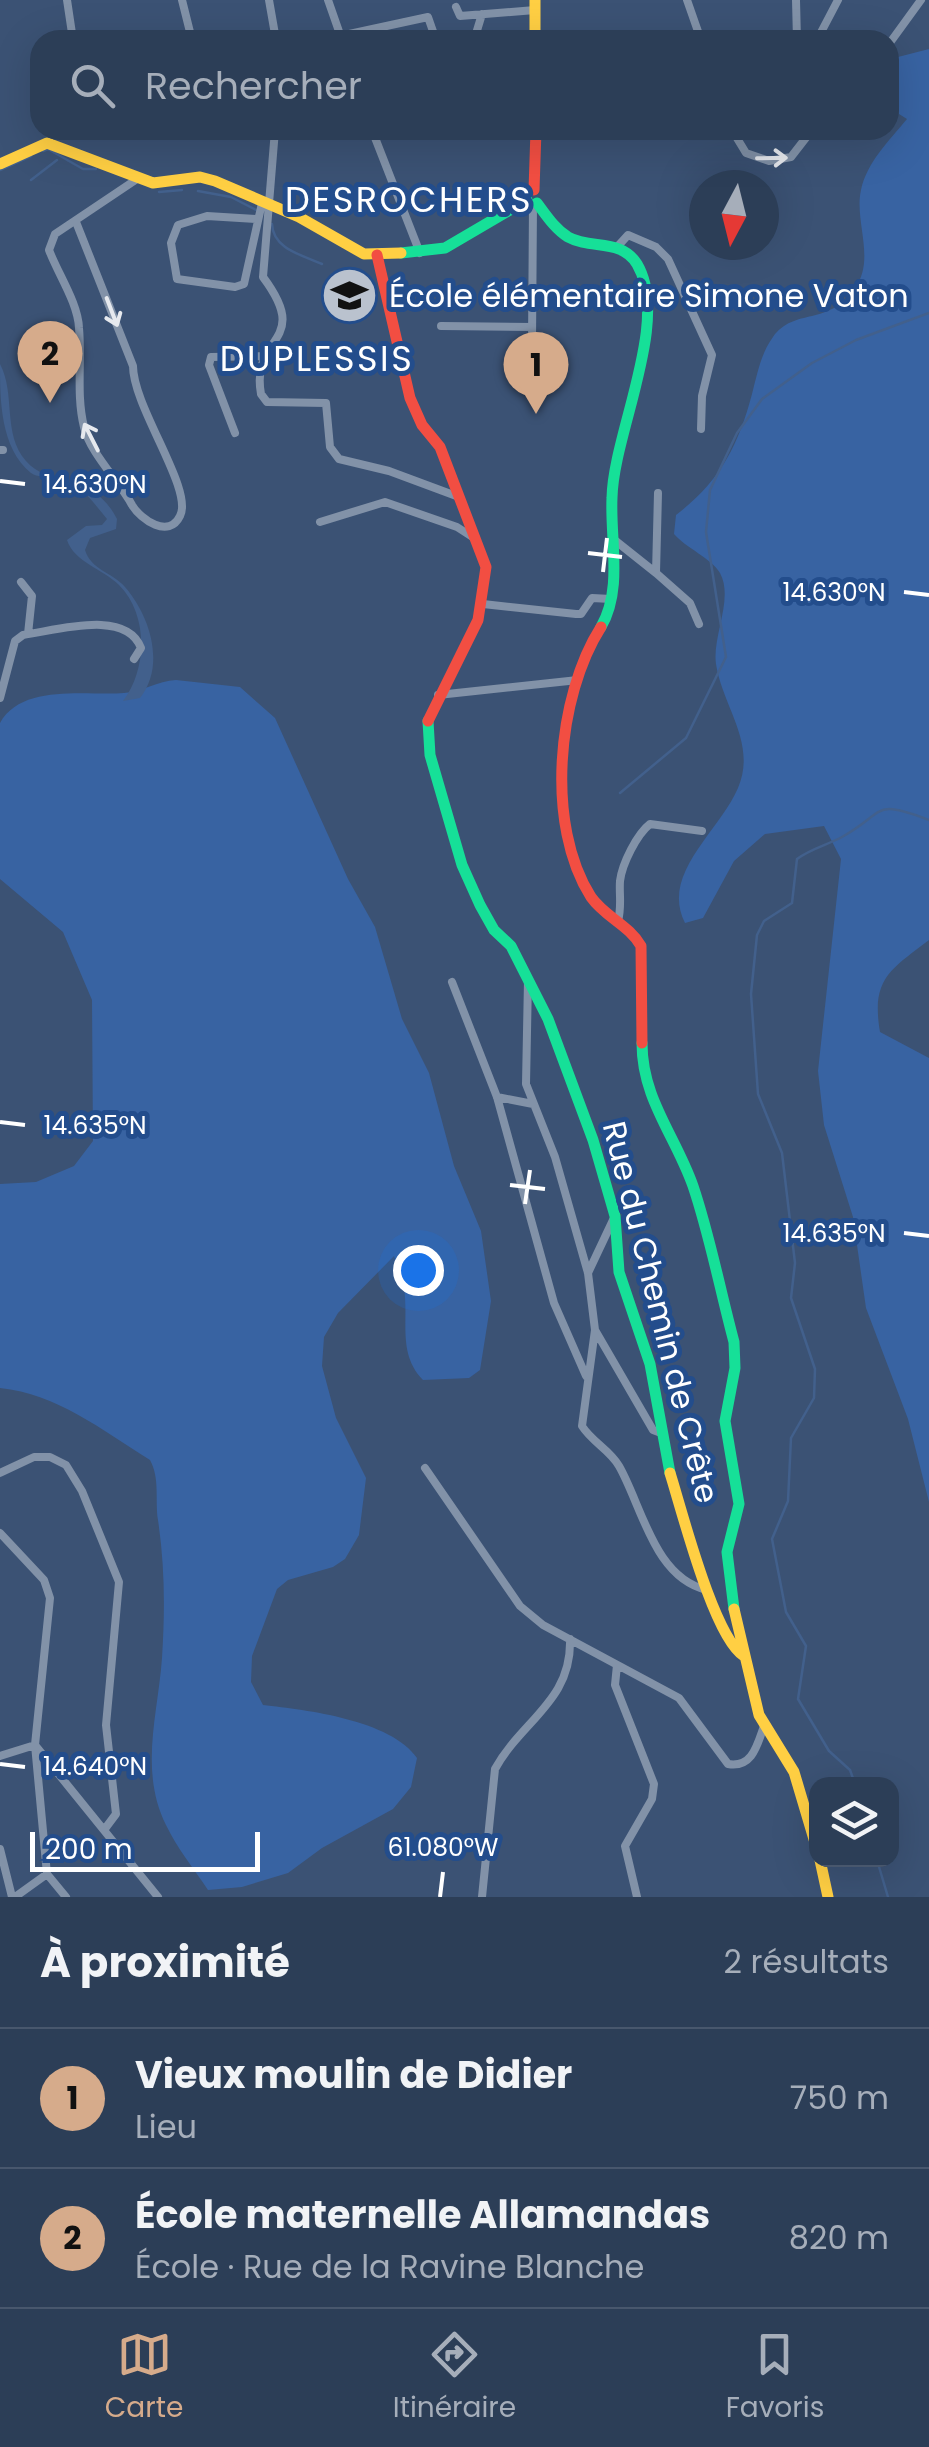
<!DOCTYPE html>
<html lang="fr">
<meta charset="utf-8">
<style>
:root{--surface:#2c3e57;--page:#34455d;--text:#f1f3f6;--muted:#a6aeba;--line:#48576d;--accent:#d6ab8b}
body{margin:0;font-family:Poppins,sans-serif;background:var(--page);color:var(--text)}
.controls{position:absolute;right:30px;bottom:30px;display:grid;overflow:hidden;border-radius:20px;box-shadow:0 10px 40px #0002}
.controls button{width:90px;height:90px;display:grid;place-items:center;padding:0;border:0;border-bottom:2px solid var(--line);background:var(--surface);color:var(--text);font:50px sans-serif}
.compass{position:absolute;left:689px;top:170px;width:90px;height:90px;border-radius:50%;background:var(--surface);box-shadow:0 10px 40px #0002;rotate:187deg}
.scale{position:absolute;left:30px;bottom:25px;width:230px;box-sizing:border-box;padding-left:10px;border:5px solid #fff;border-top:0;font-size:28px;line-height:35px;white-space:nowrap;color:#fff;-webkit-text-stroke:8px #234d8c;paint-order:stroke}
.you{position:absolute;left:418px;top:1270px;width:35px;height:35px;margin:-25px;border:8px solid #fff;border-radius:50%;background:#1a73e8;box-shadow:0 0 0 15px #1a73e833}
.badge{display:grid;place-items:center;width:65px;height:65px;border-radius:50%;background:var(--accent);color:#111;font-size:32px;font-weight:700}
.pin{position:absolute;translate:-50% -82px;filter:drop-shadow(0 2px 5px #0008)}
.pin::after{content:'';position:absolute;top:52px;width:35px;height:30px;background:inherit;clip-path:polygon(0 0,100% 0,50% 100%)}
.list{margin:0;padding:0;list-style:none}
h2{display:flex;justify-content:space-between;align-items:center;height:130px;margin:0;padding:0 40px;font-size:42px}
h2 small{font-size:32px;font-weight:400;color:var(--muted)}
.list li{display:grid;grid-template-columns:65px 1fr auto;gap:30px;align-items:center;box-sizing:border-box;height:140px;padding:0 40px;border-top:2px solid var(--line)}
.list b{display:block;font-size:38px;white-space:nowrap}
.list p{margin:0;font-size:32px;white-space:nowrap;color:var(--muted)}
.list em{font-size:32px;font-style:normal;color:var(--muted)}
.icon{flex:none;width:55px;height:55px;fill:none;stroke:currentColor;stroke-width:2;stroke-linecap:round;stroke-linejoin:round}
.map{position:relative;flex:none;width:929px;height:1897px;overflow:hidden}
.search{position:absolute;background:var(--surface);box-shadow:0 10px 40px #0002;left:30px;right:30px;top:30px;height:110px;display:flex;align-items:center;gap:25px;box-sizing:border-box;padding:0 35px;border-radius:30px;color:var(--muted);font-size:38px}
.sheet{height:410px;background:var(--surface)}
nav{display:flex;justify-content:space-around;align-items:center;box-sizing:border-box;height:140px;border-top:2px solid var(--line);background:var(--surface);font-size:28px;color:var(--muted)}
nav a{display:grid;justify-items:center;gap:5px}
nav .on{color:var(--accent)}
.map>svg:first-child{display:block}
.green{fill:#3863a2}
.water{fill:#42608c}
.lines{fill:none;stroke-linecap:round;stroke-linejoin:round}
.stream{stroke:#42608c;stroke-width:2.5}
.street{stroke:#8292a8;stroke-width:8}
.fast{stroke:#16e098;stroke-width:11}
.slow{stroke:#ffcf43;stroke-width:11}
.jam{stroke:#f24e42;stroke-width:11}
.oneway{stroke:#e6e9ee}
.ticks{fill:none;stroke:#fff;stroke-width:4}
.labels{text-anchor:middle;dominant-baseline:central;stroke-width:10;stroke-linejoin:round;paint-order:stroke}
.poi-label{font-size:32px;fill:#fff;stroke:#234d8c;text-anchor:start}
.street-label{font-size:32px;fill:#fff;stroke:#234d8c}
.neighbourhood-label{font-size:35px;letter-spacing:2.5px;fill:#fff;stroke:#234d8c}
.ticks-label{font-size:25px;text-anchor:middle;fill:#fff;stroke:#234d8c;stroke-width:10;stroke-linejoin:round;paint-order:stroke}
</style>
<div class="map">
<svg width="929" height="1897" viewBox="0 0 929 1897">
<rect width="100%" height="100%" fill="#3b5274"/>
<!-- green -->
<path class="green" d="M929,49V940C890,970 871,979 880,1032L929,1058V1502L908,1419L866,1308L853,1217L824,1125L818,1071L841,859L824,826L765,834L734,861L703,918L685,923C660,874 719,832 738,788C757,743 723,708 716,664C712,636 734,599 720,573C711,558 686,548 674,534L676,515C719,482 738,447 752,394C757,375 761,353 773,337C794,307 829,327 855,288C876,259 854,221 861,190C867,162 889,141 907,119L899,114L898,57Z
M176,680L240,687L275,718L348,879L375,927L402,1019L429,1073L454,1166L481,1231L491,1301L480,1370L469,1378L423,1380C397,1353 409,1321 404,1287C403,1277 398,1266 394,1256L338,1313L324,1337L322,1366L336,1418L366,1478L359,1535L345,1559L333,1567L288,1580L277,1589L252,1656L251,1682L263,1705C307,1710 391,1720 417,1758L411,1787L393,1809L322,1848L288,1873L242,1887L208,1890C194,1869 177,1848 166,1825C139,1771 158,1714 162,1658C165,1611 165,1567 158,1520C155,1500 160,1478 150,1460C102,1430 57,1394 0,1388V1184L36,1182L74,1166L93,1141L92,1000L63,932L0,879V723C22,683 87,696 124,693C141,692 158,681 176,680Z"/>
<!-- water -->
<path class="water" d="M0,364C16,394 2,434 26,461C50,489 93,471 117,519L116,529L90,538L85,550C91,570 112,572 125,587C150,616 166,665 140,698L123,701C147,670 149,615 119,585C103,569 74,562 67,540L86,526L102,525L107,519C90,499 82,483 53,477C45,475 38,478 31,473C0,448 0,399 0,364Z"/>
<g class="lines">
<!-- stream -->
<path class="stream" d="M43,151L48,149L83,169H96
M0,170L31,156
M31,180L57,160
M198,191L231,197L256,210
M159,192L182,190
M272,224C273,249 302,255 322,264
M620,793L686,738L726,657L706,532L710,490L737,433L762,399L812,363L856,340L929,313
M855,1784L850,1770L829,1751L798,1699L806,1646L786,1612L772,1539L788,1501L791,1438L814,1398L815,1369L791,1298L795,1263L782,1153L758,1094L751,994L757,935L764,921L792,903L797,859C810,849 827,845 842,837C887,812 871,798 929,820
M877,1860L888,1897"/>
<!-- street -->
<path class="street" d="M67,0L73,40
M182,0L192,40
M269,0L276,40
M328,0L342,40
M687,0L701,40
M796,0L797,40
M456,7L460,16L535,10
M402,35L403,40
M340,36L428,17L436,40
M464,40L475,37L482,14
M817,40L838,0
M889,44L921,0
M275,130L263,277C313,344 250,334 261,394L267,402L326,403L330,447L339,459L389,471L459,497
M372,130L420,253
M732,130L746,153L769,161L791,157L812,130
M256,219L207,216L178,225L171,243L177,279L235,287L244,284L262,203
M76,222L133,366C133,407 194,490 180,516C169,539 141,520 132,505C119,481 90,453 84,427C76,395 82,361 79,328C78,303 58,274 49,250L55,234L137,179
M618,246L628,235L656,247L668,259L712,355L702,396L701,429
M441,326L532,327
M532,344L533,204
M235,433L209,365L211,357L265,356
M0,450H3
M320,522L385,502L457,527L474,538
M612,538L656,573L658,493
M656,573L690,603L699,624
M21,582L32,596L28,634
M483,604L576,614H581L592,598L611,599
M438,695L578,680
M0,698L15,641L23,635C55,631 126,608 141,648L134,659
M618,921C622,906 619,895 620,881C622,864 637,834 650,824L702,831
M528,980L526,1084L555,1157L588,1273L595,1330L653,1430L661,1433
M452,982L497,1097L554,1303L586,1376
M497,1097L533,1104
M588,1273L613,1220
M595,1330L582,1426C592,1442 610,1450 619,1466C642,1506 654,1578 707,1590
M425,1468L520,1606L543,1625L679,1698L728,1764C752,1768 757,1746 764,1726
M0,1473L34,1457H50L66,1465L82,1491L119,1582L106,1725L116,1814L104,1830
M0,1533L44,1580L50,1598L35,1745L47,1874L66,1897
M617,1665L615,1685L654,1784L652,1799L625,1846L637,1897
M0,1756L35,1745L158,1897
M0,1849L12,1897
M15,1897L47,1874
M482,1897L495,1769C522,1720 572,1701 570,1639"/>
<!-- fast -->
<path class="fast" d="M537,203C546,215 555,229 568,237C591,250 621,238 637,264C671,321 613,434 612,498C610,540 623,589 601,627
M401,253L445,248L527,200
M428,721L430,755L462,865L480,905L494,930L511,946L548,1019L593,1140L615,1216L619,1272L650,1364L670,1473
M642,1043C642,1099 675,1135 693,1186C710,1236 720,1290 734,1342L735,1368L725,1421L739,1504L727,1552L734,1609"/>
<!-- slow -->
<path class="slow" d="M535,0V40
M0,164L47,143L153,183L200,177L215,181L299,217L364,254L401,253
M670,1473C682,1511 714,1638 744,1656
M734,1609L759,1715L794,1772L816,1846
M820,1860L828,1897"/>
<!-- jam -->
<path class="jam" d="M534,190L536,130
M377,255L410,398L422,425L440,447L486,567L478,620L428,721
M601,627C557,696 545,825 591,897C605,917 629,925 641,946L642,1043"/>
</g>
<!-- one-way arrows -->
<defs><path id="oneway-shaft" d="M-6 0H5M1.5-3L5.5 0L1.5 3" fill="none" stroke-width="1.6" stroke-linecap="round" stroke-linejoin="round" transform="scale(2.5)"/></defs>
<g class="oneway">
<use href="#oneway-shaft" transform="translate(772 158) rotate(-1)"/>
<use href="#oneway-shaft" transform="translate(112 312) rotate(69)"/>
<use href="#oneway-shaft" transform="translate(91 437) rotate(-117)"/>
</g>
<!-- ticks -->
<path class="ticks" d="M0,481L25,484M588,553L622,557M603,572L607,538M904,592L929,595M0,1122L25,1125M510,1185L545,1189M525,1204L530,1170M904,1233L929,1236M0,1764L25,1767M440,1897L443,1872"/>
<!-- icons -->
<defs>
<symbol id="school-disc" viewBox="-11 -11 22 22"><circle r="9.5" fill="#bac2ce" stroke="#234d8c"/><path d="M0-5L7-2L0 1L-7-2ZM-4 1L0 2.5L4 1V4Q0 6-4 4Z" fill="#111"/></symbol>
</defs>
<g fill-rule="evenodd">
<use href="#school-disc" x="318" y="264" width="63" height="63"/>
</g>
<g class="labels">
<!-- poi labels -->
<g class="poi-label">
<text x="389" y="295">École élémentaire Simone Vaton</text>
</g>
<!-- street labels -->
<g class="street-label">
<text transform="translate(661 1312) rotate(76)">Rue du Chemin de Crête</text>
</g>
<!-- neighbourhood labels -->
<g class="neighbourhood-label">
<text x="409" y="199">DESROCHERS</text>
<text x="317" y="358">DUPLESSIS</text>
</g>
</g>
<g class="ticks-label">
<text x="95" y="493">14.630°N</text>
<text x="834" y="601">14.630°N</text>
<text x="95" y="1134">14.635°N</text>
<text x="834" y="1242">14.635°N</text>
<text x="95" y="1775">14.640°N</text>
<text x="443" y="1856">61.080°W</text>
</g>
</svg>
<div class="controls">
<button><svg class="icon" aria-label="layers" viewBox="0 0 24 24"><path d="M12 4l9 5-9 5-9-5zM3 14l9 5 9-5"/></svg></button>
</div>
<svg class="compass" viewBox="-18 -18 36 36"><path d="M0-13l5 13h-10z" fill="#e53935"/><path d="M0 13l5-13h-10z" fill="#a6aeba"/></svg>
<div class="scale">200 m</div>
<div class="you"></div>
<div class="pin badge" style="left:536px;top:414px">1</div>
<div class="pin badge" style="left:50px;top:403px">2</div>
<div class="search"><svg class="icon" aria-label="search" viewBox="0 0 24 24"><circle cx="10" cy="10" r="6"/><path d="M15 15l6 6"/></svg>Rechercher</div>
</div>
<section class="sheet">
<h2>À proximité<small>2 résultats</small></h2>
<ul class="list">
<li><span class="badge">1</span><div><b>Vieux moulin de Didier</b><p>Lieu</p></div><em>750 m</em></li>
<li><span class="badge">2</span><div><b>École maternelle Allamandas</b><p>École · Rue de la Ravine Blanche</p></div><em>820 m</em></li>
</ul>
</section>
<nav>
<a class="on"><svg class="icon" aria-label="map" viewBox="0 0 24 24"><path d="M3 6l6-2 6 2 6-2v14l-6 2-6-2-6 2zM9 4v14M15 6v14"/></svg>Carte</a>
<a><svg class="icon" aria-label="directions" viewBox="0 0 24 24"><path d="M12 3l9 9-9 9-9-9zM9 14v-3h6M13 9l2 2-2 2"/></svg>Itinéraire</a>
<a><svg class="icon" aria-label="saved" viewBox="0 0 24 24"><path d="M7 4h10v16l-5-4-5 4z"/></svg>Favoris</a>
</nav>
